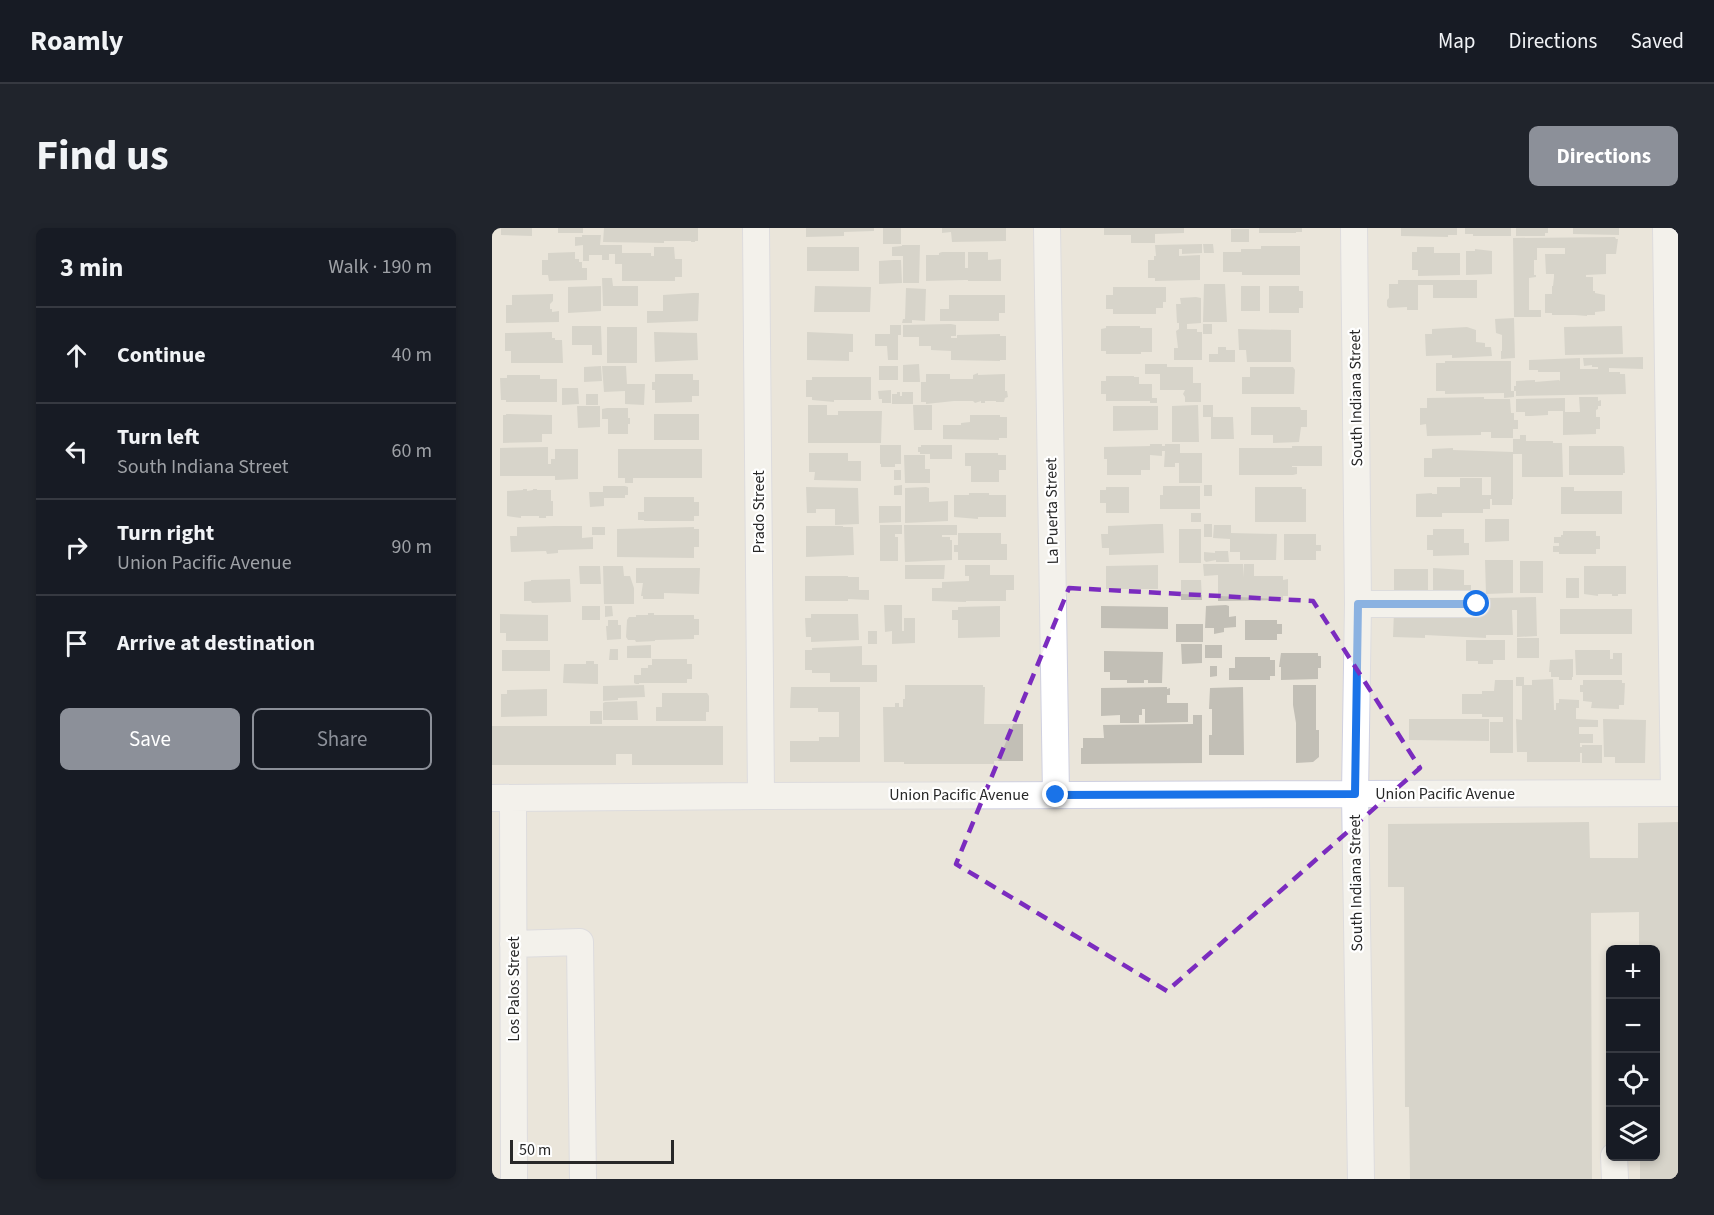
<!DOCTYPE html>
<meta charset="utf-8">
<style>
:root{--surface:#171b24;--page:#20242c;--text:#f1f3f6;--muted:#9ea1a6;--line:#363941;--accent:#8c9099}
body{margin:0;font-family:"Source Sans 3",sans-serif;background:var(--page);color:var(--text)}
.controls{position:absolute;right:18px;bottom:18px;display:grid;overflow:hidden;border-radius:9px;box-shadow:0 3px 9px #0003}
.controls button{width:54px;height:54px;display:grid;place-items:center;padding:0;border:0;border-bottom:2px solid var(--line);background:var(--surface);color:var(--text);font:30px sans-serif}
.scale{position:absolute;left:18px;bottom:15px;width:164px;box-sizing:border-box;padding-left:6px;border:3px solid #282828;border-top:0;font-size:16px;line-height:21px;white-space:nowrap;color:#282828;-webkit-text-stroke:4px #fff;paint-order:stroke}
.stop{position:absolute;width:18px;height:18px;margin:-14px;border:4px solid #1a73e8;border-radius:50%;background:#fff}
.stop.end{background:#1a73e8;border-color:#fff;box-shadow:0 2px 6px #0008}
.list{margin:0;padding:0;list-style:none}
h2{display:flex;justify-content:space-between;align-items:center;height:78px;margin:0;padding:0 24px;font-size:26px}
h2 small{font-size:20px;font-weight:400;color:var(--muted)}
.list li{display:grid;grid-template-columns:39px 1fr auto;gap:18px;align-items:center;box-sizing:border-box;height:96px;padding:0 24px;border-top:2px solid var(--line)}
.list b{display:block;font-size:22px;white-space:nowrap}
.list p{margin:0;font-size:20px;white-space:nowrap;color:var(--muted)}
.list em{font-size:20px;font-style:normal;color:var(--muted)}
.actions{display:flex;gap:12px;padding:18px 24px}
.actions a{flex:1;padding:14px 0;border:2px solid var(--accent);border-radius:9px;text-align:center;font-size:21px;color:var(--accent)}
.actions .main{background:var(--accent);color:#fff}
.icon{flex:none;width:33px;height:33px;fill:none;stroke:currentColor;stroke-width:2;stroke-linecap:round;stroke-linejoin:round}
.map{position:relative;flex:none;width:1186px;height:951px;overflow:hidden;border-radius:9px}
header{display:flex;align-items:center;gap:36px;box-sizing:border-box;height:84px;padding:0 30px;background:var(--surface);border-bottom:2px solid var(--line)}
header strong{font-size:28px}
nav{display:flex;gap:33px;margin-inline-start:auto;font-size:21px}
.intro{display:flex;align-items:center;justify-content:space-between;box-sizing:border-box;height:144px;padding:0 36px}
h1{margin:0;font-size:42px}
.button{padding:15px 27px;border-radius:9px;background:var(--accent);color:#fff;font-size:21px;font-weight:700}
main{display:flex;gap:36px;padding:0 36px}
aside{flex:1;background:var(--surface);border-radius:9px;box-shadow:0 3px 9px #0003}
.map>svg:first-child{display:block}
.building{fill:#c2bfb6}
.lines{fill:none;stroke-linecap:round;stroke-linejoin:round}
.minor-casing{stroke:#cfd0e1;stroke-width:28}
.minor{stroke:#fff;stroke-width:26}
.route{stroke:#1a73e8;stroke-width:8}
.marked{fill:none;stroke:#7b2cbf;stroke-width:4.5;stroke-dasharray:12 8;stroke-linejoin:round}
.labels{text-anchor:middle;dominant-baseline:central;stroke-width:4.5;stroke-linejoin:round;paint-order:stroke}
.street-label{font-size:16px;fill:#282828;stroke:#fff}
</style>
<header>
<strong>Roamly</strong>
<nav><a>Map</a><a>Directions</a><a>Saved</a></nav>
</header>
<div class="intro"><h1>Find us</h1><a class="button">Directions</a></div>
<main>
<aside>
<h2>3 min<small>Walk · 190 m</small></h2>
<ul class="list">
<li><svg class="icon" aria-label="ahead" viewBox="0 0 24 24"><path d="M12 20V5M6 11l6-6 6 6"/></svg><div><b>Continue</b></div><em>40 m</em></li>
<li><svg class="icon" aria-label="left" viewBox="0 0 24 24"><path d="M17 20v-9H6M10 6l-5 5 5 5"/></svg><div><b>Turn left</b><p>South Indiana Street</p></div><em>60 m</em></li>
<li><svg class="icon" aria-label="right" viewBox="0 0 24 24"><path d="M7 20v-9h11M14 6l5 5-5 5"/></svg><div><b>Turn right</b><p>Union Pacific Avenue</p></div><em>90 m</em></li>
<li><svg class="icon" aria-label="arrive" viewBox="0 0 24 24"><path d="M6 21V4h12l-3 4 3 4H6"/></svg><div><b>Arrive at destination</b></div></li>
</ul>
<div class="actions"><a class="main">Save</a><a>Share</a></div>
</aside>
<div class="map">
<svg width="1186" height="951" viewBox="0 0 1186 951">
<rect width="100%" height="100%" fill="#eae5da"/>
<!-- building -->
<path class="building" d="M9,0H40V8L9,7Z
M66,0H91V5H66Z
M112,0H206V13H203V14H199V13H172V15L111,14Z
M314,0H382V3L352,4V8L314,9Z
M391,0H409V16H391Z
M450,0H514V13L460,14L459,4L450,5Z
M612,0H692V5L663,6V15H639V7H612Z
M767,0H810V4H804V5H767Z
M909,0H965V7H956V9L909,8Z
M973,0H1019V8H981V6H973Z
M1024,0H1056V5H1053V8H1024Z
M1081,0H1127V7L1081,6Z
M739,1H757V14H739Z
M90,7H109L108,17H130V25H159V28H162V19H182L183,31H190V49H183V53H130V36H123V26H117V32H110V27H97V33H91V17L83,18V9H90Z
M1123,9L1124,11H1126L1124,26H1114V46L1094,47V49H1101V63H1103V65L1113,67V83L1103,84V87H1095V88L1083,87H1060V85H1053V66H1060V58H1061L1062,49V46H1054L1053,26H1073V20H1045V32H1042V47H1044V49L1037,50V82H1049V89H1022L1021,10Z
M710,16V25L690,26V21H687V28L708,27V52L663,53V50H656V32H662V28H664L663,17Z
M711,16H721L722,25H712Z
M410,17H428L427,55H411V28H400V19L410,18Z
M769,18H808V47H750V44H731V24H749V21H769Z
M315,19H367V43H315Z
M925,19H942V25H968V47L926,48V42H920V24H925Z
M983,21L1000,23V46L974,47V23H983Z
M83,24V31H87V34H90V40H95V52L57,53L56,47H50V32H56V25Z
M450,24H473V40H476V24H496V32L509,31V53H476V52H473L434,53V27H447V25Z
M401,32H409L410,55L387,56V33Z
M110,50H120L121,58H146V78H111Z
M906,52H985V70H941V57H926V82H915V79L897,80L895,78V72L897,70V56H906Z
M712,56H733L735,94H711Z
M109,58V83L76,85V59Z
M323,58L379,59L378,84H322Z
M749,58H768V83H749Z
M777,58H807V63H811V80H807V85H777Z
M621,59H674V74H671V80H664V86H621V81H614V67H621Z
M414,60L434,61L433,93L420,92V95H410L411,91H413Z
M201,65H207L206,93L155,95V83H171V67Z
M61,66V73L58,76V81H60V84L67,83V94L14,95V77H20V67Z
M457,67H513V85H507V93H448V81H457Z
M704,69L709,70V95L695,96V101H705V104H710V132H682V120H686L684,103L687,101V95H685L684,76H689L688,70Z
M1022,90L1023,130L1009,131V123H1010V107L1004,105L1003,91Z
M459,96L464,97V108H459V110H465V107L508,106V108H514V132H508V133L459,132V123L439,122V118H427V109H411V97Z
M711,96H720V106H711Z
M398,97H409V107H406V132H396L395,118H383V106H398Z
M80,98H109L110,127H100V117H80Z
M614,98H648V100H660V124H649V126H614V123H609V101L614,100Z
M1130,98L1131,126L1073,127L1072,99Z
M115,99H145V135H115Z
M975,99L984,102V114L993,115V119H999L1000,128L960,130V127L934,128L933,106H940V101Z
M746,101L799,102V134H755L754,122H747Z
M60,104V110H63V112H70L71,135H19V123H13V105Z
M162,104L205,105L206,132L163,134Z
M315,104L361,106V124H357V133L315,132Z
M726,119H734V122H743V134H717V126H726Z
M1151,129V141L1117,140V144H1128V146H1133L1134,166L1024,168V163H1022V158H1024V153L1043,152V154L1067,152L1068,153V144H1046V142H1037V132L1088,130V141H1106V139H1100V137L1092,138L1091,130Z
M953,133H1019V163H1022V169L1012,170V165L953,166V163H944V135H953Z
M427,136L428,154H411V137Z
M653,136H675V139H701V155H709V174H693V169L691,166L693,162H668V146H653Z
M109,138L110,153L92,154V139Z
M110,138H134L135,156H153L152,177L133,176V163L112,164Z
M387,138H406V152H387Z
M758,139H801L803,142L802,166H750V149H758Z
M486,145V147L513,146V163H515L516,169L513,170L512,174H504V173H493V175H489V173L483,175L481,173H462L434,176V174H429V154H434V146H458V151H481V147Z
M163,146H201V152H207V168H200V174L163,175V162H160V154H163Z
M15,147H48V151H65V174H14V172H9L8,150H15Z
M614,148H642V149H647V156H660V170H665V175H658V173H614V166H609V153H614Z
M320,149H379V172H342V174L320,172V169H314V152H320Z
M70,160H86L87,176L70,177Z
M399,162V175H390V171H387L386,163Z
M405,164H408V168H410V164H421V176H400V166H405Z
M94,166H106V177H94Z
M992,169V171H1018L1019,185H1022V192H1026V201H1021V210H999V204H989V207L935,208L934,196L928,197V180H935V170Z
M1087,169H1106V173L1109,172V178H1106V181L1104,182V189H1108V201H1104V206L1071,207V183H1056V187L1039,188H1033V184H1024V171L1073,170V184H1088Z
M316,177H335V187H346V183H390L389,215H316Z
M421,177H440V202H422Z
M706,177L707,214H680V178Z
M711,177H721V189H741L742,211H719V189H711Z
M85,178H108V199L86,200Z
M621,178H666V202L621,203Z
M759,179H808L809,182H815V199H809L807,214L781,215V207H759Z
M115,180H136V190H138V196H136V206H116V191H110V181Z
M14,186L60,187V206H50V214L11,215V187H14Z
M162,186H207V212H162Z
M478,187H508V189H515V210H507V212L451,211V197H469V195L478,194Z
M1028,207H1034V213H1061V215H1070L1071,249H1030V226H1021V271H1020V277H1000V271H998V281H991V285H950V289H924V266L940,265V266H945V259H968V250H990V267H999V249H1006H932V230H940V221L961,220V222L1021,224V211H1028Z
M658,216H670V218H673V216H688V225H710V255H687V235H683V239H672L673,223H670V228L658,227V242H649V247H615V231H612V219L658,218Z
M388,217H409V236H403V239H389V236H388Z
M429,217H460V231H438V226H428V224H426V219H429Z
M800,218H830V238H800V239H805V246L801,247H747V220H800Z
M1077,218H1130L1132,219L1133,245H1131V247H1077Z
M56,219V236H59V231H63V221H86V251L63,252V248H8V220Z
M126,221H210V250H141V255H133V250H126Z
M317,225H356V233H369V253L322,252L323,244H317Z
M473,225H506V227H514V242H507V254H479V238H473Z
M412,227H433V241H438V255H413Z
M402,242H409V252H402Z
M410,257V267H402V258Z
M712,257H720V268H712Z
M111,258H133L136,259V267H133V270H112V278L98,279L97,264H111Z
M671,258H708V281H668V267H671Z
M314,259L366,260L367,296L343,297V281H324V285H315Z
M434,259L437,260V274L456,273V293L413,295V260Z
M614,259H637V285H614V275H608V262H614Z
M763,259H810V261H814V294H763Z
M1069,259H1082V263H1130V286H1069Z
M31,261H35V263L41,262V261H45V262H59V273H61V288H54V290H47V288H29V290L15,288V263L31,262Z
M477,265H497V267H514V289H486V291L462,289V267H477Z
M152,269H202V274H207V288H202V293H152V292H146V284H152Z
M387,278H409V294L387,295Z
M699,285H709V294H699Z
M993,291H1017V313L993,314Z
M662,296H671L672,325L617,327V320H610L609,306H616V298Z
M712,296H720V309H712Z
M388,297H410V306H403V309H406V333H388Z
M412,297H465V307H450V309H458V312H460V332L413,334Z
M722,297H739V305L785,306L784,332H748V324H738V311L721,310Z
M62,298H90V310L101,309V321L66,322V325L55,326L54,323L19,324L18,308H25V299Z
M314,298H351V299H361L362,327L314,329Z
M100,299H113V307H100Z
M202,299V301H207V319H202V330L125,329V301Z
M687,301H709V335H687Z
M941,301H972V315H977V327L941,328V322H935V307H941Z
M1071,303H1104V308H1108V321H1104V326H1067V324H1061V318H1067V315H1062V309H1069V307H1071Z
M466,305H509V316H515V332H466V324H462V317H466Z
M792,306H824V317H829V323H824V332H792Z
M723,323H736L737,334H724V332L714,334L712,332V324L723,325Z
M993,332H1021V365L994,366Z
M1028,333H1051V365H1028Z
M711,336H751L752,349V336H762V348H791V352L796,351V368H791V372L726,373V347L712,348Z
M413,337H453L452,351H413Z
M473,337H498V347H522V362H514V373H474V374L440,373V360H450V354L477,353V348H473Z
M666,337V361H614V338Z
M87,338H108L109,356H88Z
M111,338H131L132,348H138L142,360V376H112Z
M1092,338H1134V366H1126V368H1120V366H1106V368L1092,366Z
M144,340H208L207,366L172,365V371H151V368H149L151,355H144Z
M941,340L972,342V357H979V369L941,367Z
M902,341H936V368H902Z
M313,348H356V349H367V362H377V372L356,371V373H313Z
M1074,350H1087V370H1074Z
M78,351L79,374L40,375L39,373H32V354L39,353V352Z
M689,352H709L710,372H689Z
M1044,369L1045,408L1025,409V382H1020L1021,407H994V410L933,407V410L901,409L902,383L994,370Z
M392,377H410V403H412V390H423V415L400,416V403L393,404Z
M734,377L737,378V389L744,388V399L732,400V404L722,406V400H713L714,378Z
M90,378H108V392H90Z
M113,378H120L121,388L113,389Z
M508,378V409L466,410V392H460V382H466V379Z
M609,378L676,379V401L609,400Z
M1068,381H1140V406H1068Z
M156,385H162V387H202V391H207V407H202V411L163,412V413L144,414L143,412H136L134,409L135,392L137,389H144V387H156Z
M8,386L56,387V413H14V405H8Z
M319,386H366L367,412L319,414V409H314L313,390H319Z
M116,392H126V397H129V411L115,412L114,398H116Z
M753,392H785V396H790V406H785V412H753Z
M684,396H711V414H684Z
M376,403H385V416H376Z
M1025,410H1047V430H1025Z
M974,412H1013V432H1001V436H986V433H974Z
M689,416H710V435L690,436Z
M159,417V430H135V418Z
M713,417H730V430H713Z
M370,418V437H385V454H338V445H320V442H313V422H320V420Z
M118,421H126V432H117Z
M10,422H58V443H10Z
M1083,422H1118V431H1121V425H1130V447H1084Z
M612,423L671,424L670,455H656V452H652V455H635V452H618V444H612Z
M789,425H826V428H829V440H826V451L789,452V439H787Z
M743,429H778V432H783V448H778V452H737V440H743Z
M160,431H195V436H200V451H195V455H147V456H144L142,455V447H149V440H156V437H160Z
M1081,431V449H1080V452H1067V449H1059V444H1057L1058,432Z
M94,433H102V436H106V456L71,455L72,436H94Z
M718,438H725V448L718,449Z
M1024,449H1032V457H1040V452L1061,451L1062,482H1064V475H1067V471L1087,472V480H1084V491L1106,492V499H1087V506H1101V515H1088V519H1090V517H1110V535H1090V525H1088V534H1035V524H1025L1024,491L1030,492V458H1024Z
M1003,452H1021V525H998V494H1011V489H990V486H970V466H990V463H1002Z
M1091,452H1130V455H1133L1132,477H1127V481L1099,480L1100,474L1091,473V464H1088V457H1091Z
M152,457L153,469L126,470V472L111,473V458Z
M413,457H491V459H493L492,496H531V533H502V536H412V534H392L391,479H403V475H407V479H411V471H413Z
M801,457H824V502H827V529L821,534L804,535V495L801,477Z
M299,459H368V534H298V513H327V509H347V484H326V480H298Z
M675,459V461L678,460V467H675V475H696V494L653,495V481H650V487H647V495H628V487L609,488V460Z
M751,459L752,527H717V507H720V481H717L718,460Z
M55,461V488L9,489V466H15V462Z
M170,465H215L217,468V484H214V493H164V479H170Z
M145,473L146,492H111V475L113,474Z
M98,483H110V496H98Z
M701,487H710V535L589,536V520H591V510H612L611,497L701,496Z
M917,491H997V513L917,512Z
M1111,491L1154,492L1153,535H1123V529H1112Z
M0,498H231V537H140V526H124V537H0Z
M1097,594L1098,630H1146V595L1186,594V951H1148V928H1164V722H1147V684L1099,685L1100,951H918L917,879H913L912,659H896V596Z"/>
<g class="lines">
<defs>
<path id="minor" d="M264,0L269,568
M555,0L564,567
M862,0L866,376L863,566L869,951
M1174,0L1182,565
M866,376H985
M0,570L269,568L1186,565
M21,570L22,951
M21,716L88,714L91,951
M1122,928L1123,951"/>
</defs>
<!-- minor casing -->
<use href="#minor" class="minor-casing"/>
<!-- minor -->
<use href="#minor" class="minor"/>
</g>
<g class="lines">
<!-- route -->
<path class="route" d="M564,567L863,566L866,376H985"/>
</g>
<!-- marked area -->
<path d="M0 0H1186V951H0ZM577,360L821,373L928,540L675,763L464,636Z" fill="#eae5da" fill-opacity=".55" fill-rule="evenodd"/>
<path class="marked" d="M577,360L821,373L928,540L675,763L464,636Z"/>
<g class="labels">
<!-- street labels -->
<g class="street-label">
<text transform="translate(864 170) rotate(-91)">South Indiana Street</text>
<text transform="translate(560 283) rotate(-91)">La Puerta Street</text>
<text transform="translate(267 284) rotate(-90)">Prado Street</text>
<text x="953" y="566">Union Pacific Avenue</text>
<text x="467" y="567">Union Pacific Avenue</text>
<text transform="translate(864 655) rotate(-91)">South Indiana Street</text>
<text transform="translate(22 761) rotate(-90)">Los Palos Street</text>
</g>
</g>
</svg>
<div class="controls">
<button>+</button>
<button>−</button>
<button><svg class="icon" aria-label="locate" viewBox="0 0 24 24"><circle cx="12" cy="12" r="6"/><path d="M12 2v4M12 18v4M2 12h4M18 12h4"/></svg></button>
<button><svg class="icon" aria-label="layers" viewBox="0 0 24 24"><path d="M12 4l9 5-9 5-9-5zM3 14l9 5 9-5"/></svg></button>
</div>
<div class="scale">50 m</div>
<div class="stop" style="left:985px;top:376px"></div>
<div class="stop end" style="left:564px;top:567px"></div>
</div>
</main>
